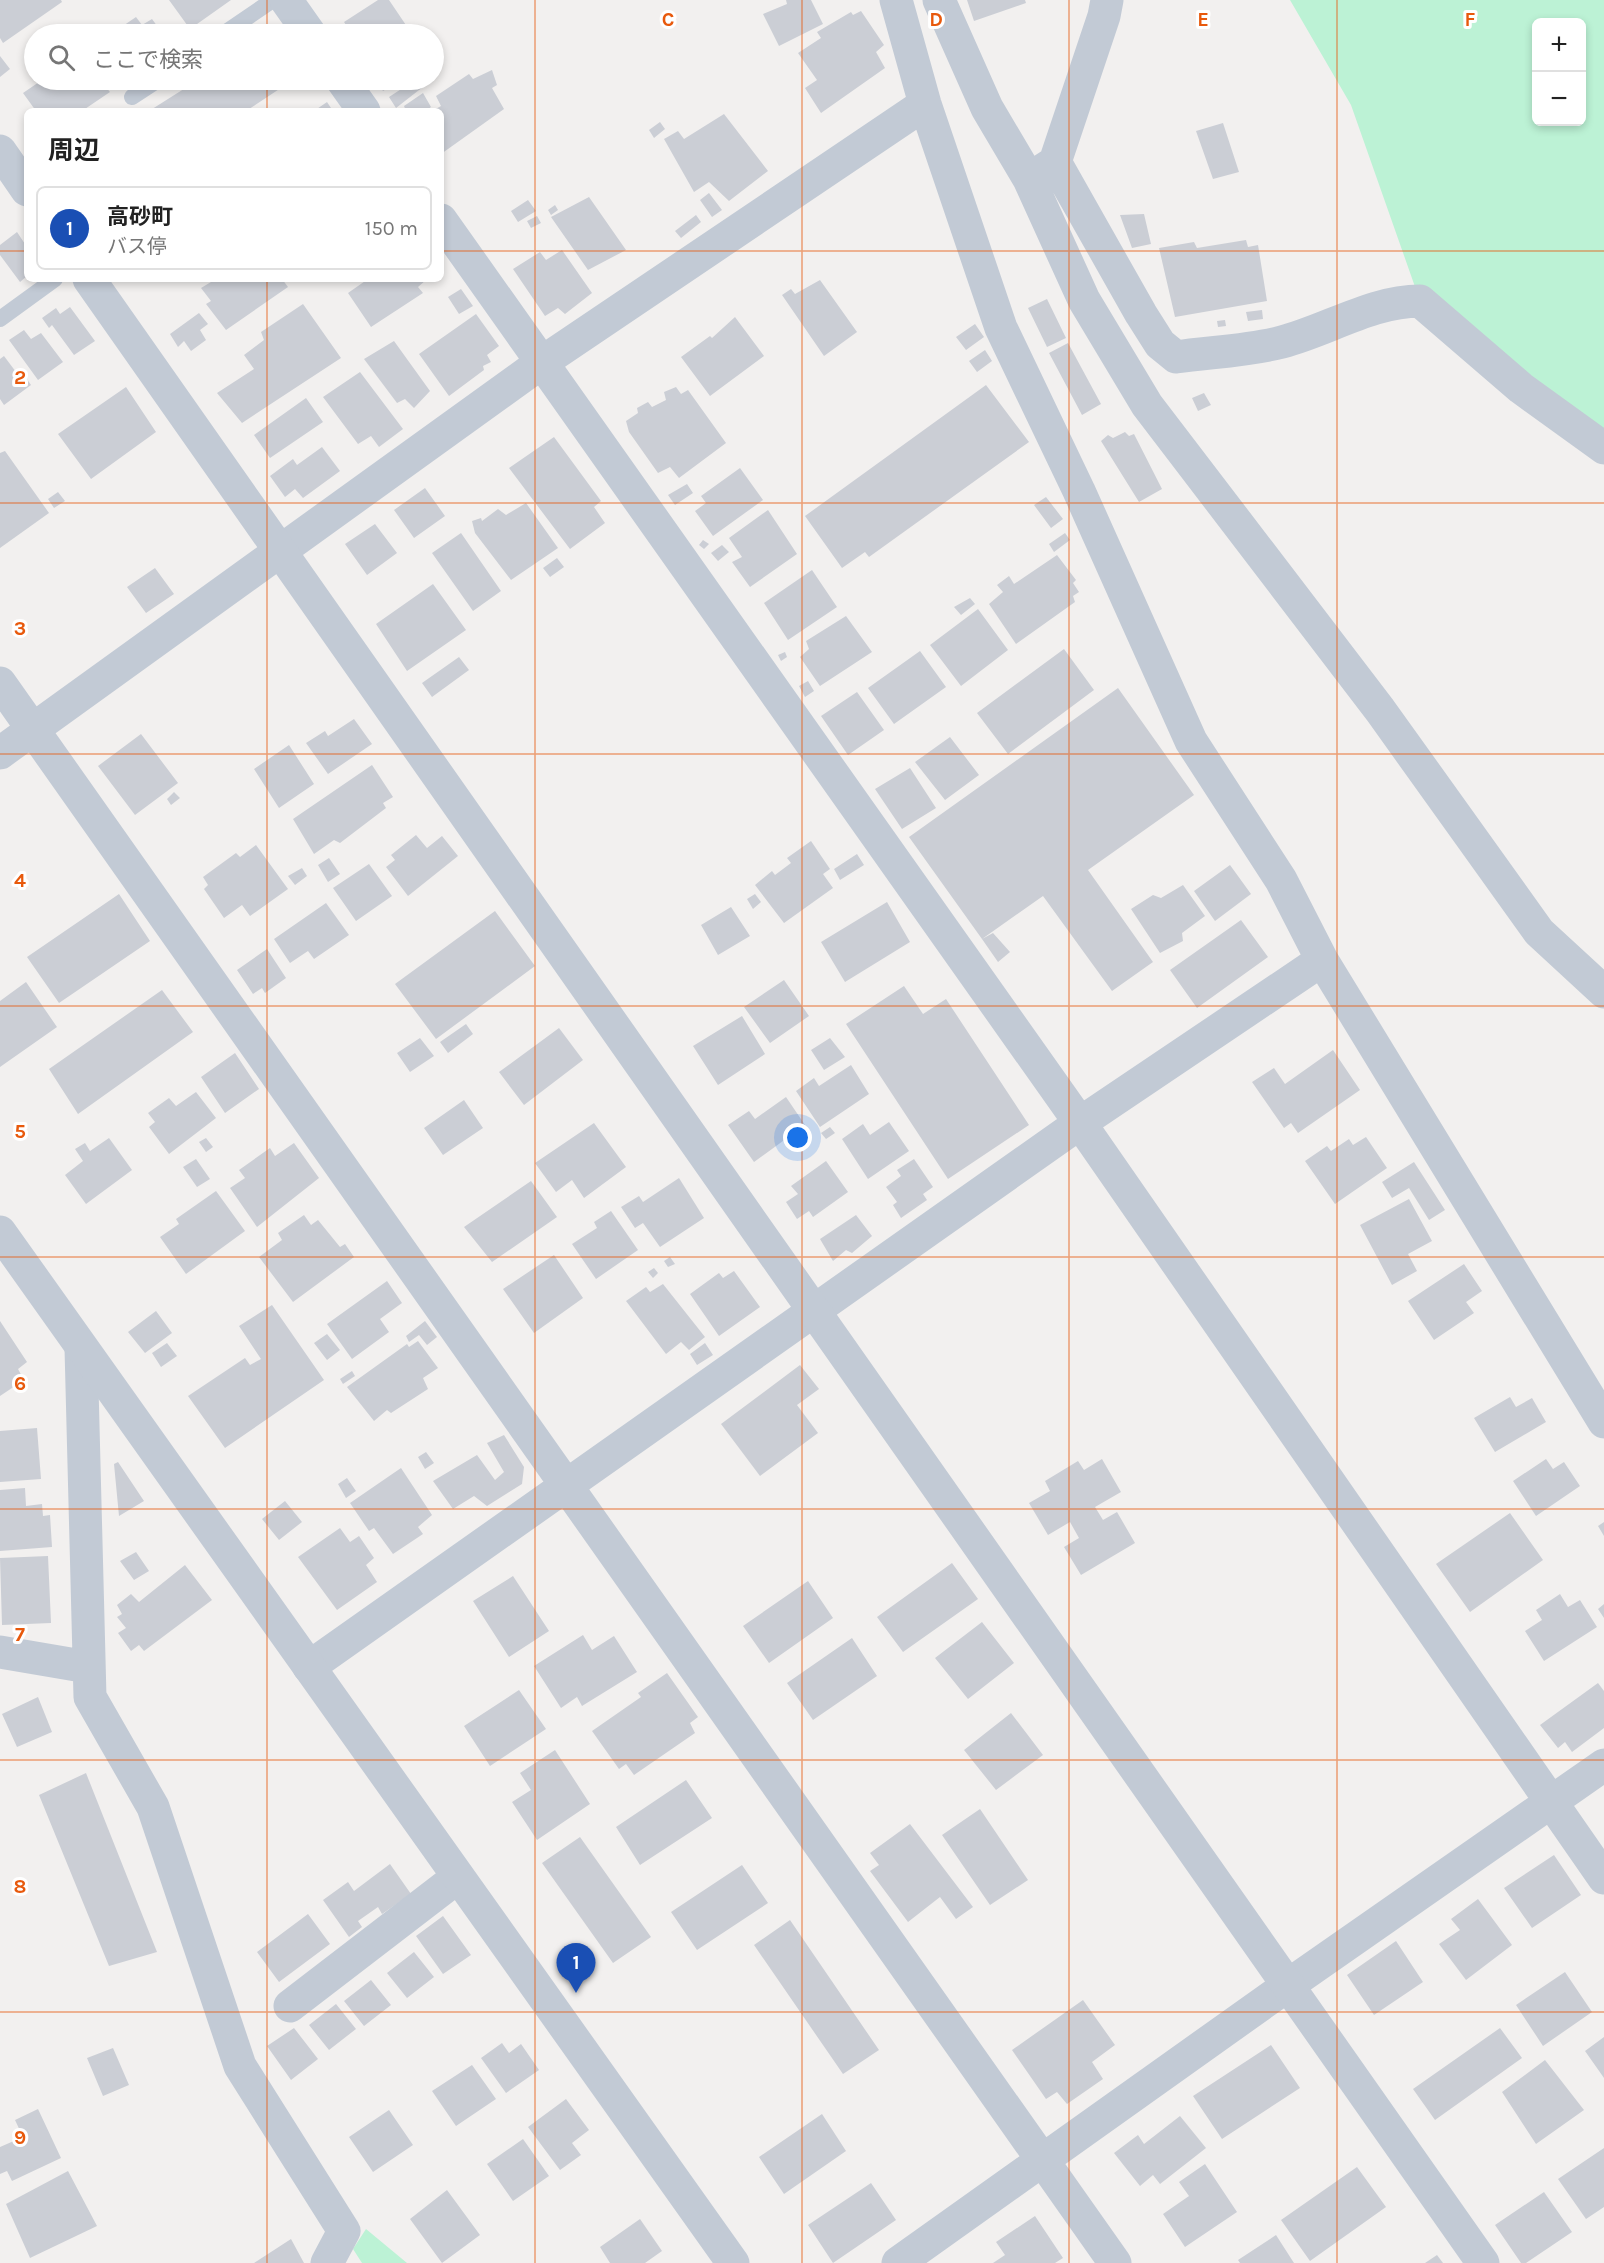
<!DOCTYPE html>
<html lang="ja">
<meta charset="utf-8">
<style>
:root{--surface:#fff;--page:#f2f2f2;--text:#222;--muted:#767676;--line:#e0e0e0;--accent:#0f5ded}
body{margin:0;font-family:Karla,"Noto Sans JP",sans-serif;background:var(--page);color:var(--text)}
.controls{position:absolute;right:18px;top:18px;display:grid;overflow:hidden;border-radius:9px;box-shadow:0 3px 9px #0003}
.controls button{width:54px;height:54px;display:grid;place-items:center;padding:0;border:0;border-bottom:2px solid var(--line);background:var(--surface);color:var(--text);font:30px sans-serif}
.you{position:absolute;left:798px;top:1138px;width:21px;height:21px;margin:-15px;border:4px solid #fff;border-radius:50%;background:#1a73e8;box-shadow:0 0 0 9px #1a73e833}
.badge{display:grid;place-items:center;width:39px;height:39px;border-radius:50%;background:var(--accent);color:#fff;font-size:20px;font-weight:700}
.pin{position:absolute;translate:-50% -50px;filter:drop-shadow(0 2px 3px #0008)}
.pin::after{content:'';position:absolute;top:32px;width:21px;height:18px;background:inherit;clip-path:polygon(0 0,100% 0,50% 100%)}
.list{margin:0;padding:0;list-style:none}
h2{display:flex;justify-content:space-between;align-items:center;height:78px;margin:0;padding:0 24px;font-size:26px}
h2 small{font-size:20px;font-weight:400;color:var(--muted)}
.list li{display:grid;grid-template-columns:39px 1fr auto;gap:18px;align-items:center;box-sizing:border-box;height:84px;margin:0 12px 12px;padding:0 12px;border:2px solid var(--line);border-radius:9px}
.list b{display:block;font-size:22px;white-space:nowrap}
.list p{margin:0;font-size:20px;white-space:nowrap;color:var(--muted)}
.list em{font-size:20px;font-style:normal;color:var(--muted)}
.icon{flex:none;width:33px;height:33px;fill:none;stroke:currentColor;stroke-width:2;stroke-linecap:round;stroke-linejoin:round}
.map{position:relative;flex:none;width:1604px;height:2263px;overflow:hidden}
.search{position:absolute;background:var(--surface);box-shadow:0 3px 9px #0003;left:24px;top:24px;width:420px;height:66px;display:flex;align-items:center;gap:15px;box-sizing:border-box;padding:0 21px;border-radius:33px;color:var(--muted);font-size:22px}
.panel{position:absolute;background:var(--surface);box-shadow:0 3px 9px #0003;left:24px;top:108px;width:420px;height:174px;border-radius:9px}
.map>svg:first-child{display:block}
.green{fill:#bcf2d5;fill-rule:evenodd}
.building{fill:#cbced5}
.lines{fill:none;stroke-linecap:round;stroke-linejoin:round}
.service{stroke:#c2cad5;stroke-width:16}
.minor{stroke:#c2cad5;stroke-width:33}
.tertiary{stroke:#c2cad5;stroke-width:33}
.grid{fill:none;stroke:#e8590c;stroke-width:1.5;stroke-opacity:0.55}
.grid-label{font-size:20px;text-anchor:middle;font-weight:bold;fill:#e8590c;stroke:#fff;stroke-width:6;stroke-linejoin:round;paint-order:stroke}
</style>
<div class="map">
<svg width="1604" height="2263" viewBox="0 0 1604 2263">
<rect width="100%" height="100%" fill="#f2f0ef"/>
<!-- green -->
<path class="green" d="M1290,0H1604V447L1420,301L1351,105ZM1536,22H1582V122H1536Z
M366,2229L407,2263H362L353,2249Z"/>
<!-- building -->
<path class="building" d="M0,0H61L62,2L3,43L0,38Z
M169,0H231L190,29Z
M378,0H389L412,34H352L344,22Z
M786,0H811L823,24L779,46L763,14L787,4Z
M967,0H1025L1026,3L974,21Z
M861,11L884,45L876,52L885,68L821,113L805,88L817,80L798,53L821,38L817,32L851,12L853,15Z
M136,17L142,25L152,19L163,34H101L114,26L117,30Z
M278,27L283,34H267Z
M0,56L10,69L0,77Z
M492,70L497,85L492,88L504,109L441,154V111H432L441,106L436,96L469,74L473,79Z
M42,80H107L102,83L110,92L82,111H36L23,93Z
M198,80H293L246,111H149Z
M376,80H401L383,91Z
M415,80H426L428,83L396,108L389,97Z
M423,93L431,107L426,111H406L404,106Z
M327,102L333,111H314Z
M724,114L768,171L729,201L709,182L694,192L664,139L678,131L684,139Z
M660,122L665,129L654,138L649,130Z
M1223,123L1239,172L1213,179L1196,131Z
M709,193L722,210L712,217L700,200Z
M589,197L626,250L588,270L551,217Z
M528,200L536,211L518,222L511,211Z
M555,205L558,210L551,215L548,210Z
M1144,214L1151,244L1132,248L1120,215Z
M696,215L701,222L681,238L675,231Z
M537,216L541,223L531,228L527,221Z
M17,232L27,247V257L24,259L27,276L20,282L0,255V245Z
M1246,240L1248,247L1258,245L1267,301L1175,317L1159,248L1194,242L1197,248Z
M562,250L592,293L565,314L558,308L545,316L513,269L540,252L546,260Z
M216,279H282L288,287L226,330L206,304L211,301L201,288Z
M368,279H425L426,280L418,287L423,293L371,327L348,293Z
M820,280L857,332L824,356L782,295L791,289L795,294Z
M461,289L473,306L459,314L448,297Z
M1047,299L1066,338L1047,347L1028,308Z
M303,304L341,358L242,423L217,393L254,369L244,355L264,340L261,332Z
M70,307L95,341L74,355L52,325L49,328L42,318L56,308L60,314Z
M1262,310L1263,319L1248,321L1246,312Z
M199,313L208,324L200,330L206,340L191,351L184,341L178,347L170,334Z
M476,314L499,346L487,355L491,362L483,366L484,370L449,396L419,354Z
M735,317L764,356L710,396L681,357L710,336L712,338Z
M1225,320L1226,326L1218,327L1217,321Z
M975,324L984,337L966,350L956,337Z
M24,330L31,339L41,333L63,362L38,380L9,340Z
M394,341L430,391L414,408L405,399L397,403L364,359Z
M1068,343L1101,404L1082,415L1049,353Z
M985,350L992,361L977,372L969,361Z
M4,356L16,372L20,369L31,385L4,405L0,399V359Z
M360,372L403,429L379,447L371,436L358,444L323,397Z
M986,385L1029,442L869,557L865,552L842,568L805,516Z
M126,387L156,432L91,479L58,434Z
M676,387L681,394L688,390L726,443L679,478L670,467L658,473L629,432L626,421L638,413L637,408L648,402L652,407L666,400L664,392Z
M1204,393L1211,405L1198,411L1192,398Z
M306,398L323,422L270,458L254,435Z
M1125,432L1129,436L1134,434L1162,489L1139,502L1101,441L1108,435L1113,438Z
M554,437L601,501L594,507L605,523L570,549L509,468Z
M322,447L340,471L303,498L295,489L285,497L270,476L293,459L297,465Z
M5,451L49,513L0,548V453Z
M740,468L763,500L713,536L695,511L706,503L701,496Z
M687,484L693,493L675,505L668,495Z
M425,488L445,516L414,538L394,510Z
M58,492L65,501L54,508L48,499Z
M1046,497L1063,519L1051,528L1034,505Z
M526,503L558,548L511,580L475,533L472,521L481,518L482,521L498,509L506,515Z
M768,510L797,554L750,587L732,562L742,557L729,538Z
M375,524L397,553L367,575L345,544Z
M461,533L501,591L473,611L432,553Z
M1065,533L1070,540L1054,552L1049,544Z
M703,540L709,544L704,549L699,545Z
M722,545L729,552L718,561L711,553Z
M1057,555L1076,580L1073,583L1079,592L1073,596L1075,602L1016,644L989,604L1003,592L997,585L1009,576L1014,584Z
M557,558L564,567L550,577L543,568Z
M155,568L174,594L146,613L127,587Z
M812,570L837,607L788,640L764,603Z
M433,584L466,630L407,671L376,624Z
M970,598L975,604L961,615L954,607Z
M978,609L1008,650L961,686L930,645Z
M846,616L872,652L820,686L800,657L809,649L806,641Z
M1064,649L1094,690L1008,754L977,713Z
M920,651L946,687L894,724L868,688Z
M785,652L787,657L781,661L778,655Z
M459,657L469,670L432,697L422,683Z
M808,681L814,691L805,697L799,686Z
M1118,688L1194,795L1088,870L1153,962L1112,991L1043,896L982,939L909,837Z
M857,692L884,730L848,755L821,716Z
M354,719L372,744L328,774L306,743L325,731L328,736Z
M141,734L178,783L135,815L98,766Z
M950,737L979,775L945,800L915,762Z
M289,745L314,784L279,808L254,769Z
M372,765L393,797L383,803L386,808L340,843L334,840L314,854L293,819Z
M910,768L936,808L902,829L875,789Z
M174,792L180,798L171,805L167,799Z
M416,835L427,848L442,836L458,856L408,896L386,867L395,860L391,855Z
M811,841L830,869L823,874L833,888L784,923L755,885L772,871L775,875L791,863L787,858Z
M256,845L288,889L250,916L242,905L224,918L204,889L208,885L203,877L236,853L240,857Z
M857,854L864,865L840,880L834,869Z
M329,858L340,874L328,882L318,865Z
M369,864L392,896L356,921L333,888Z
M1230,865L1251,894L1215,921L1194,891Z
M302,868L307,876L295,885L288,876Z
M1183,885L1205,916L1182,933L1183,941L1160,953L1131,909L1153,895L1161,898Z
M119,894L150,941L59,1003L27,957Z
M755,894L761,902L753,909L747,899Z
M887,902L910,942L845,982L821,942Z
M326,903L349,935L314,959L308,951L290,963L274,939Z
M731,907L750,936L718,955L701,925Z
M495,911L535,966L436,1039L395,984Z
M1241,920L1268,957L1197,1008L1170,970Z
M993,933L1010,952L998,962L982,939Z
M267,949L286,978L265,993L262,988L253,994L237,970Z
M784,980L809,1016L770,1043L744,1007Z
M26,982L57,1027L0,1067V1001Z
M904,986L923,1014L946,999L1029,1125L948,1179L846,1024Z
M162,990L193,1032L78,1114L49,1069Z
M742,1016L765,1054L718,1085L693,1046Z
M466,1024L473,1034L448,1053L440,1042Z
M559,1028L583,1060L524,1105L499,1072Z
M420,1038L434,1056L410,1072L397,1053Z
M830,1038L845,1057L824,1070L811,1050Z
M1333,1050L1360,1090L1298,1133L1291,1123L1284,1128L1252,1082L1274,1068L1285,1084Z
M235,1053L259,1089L225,1113L201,1077Z
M851,1065L869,1094L820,1127L796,1091L814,1078L819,1086Z
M196,1092L216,1118L169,1154L149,1127L155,1122L148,1113L169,1098L176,1106Z
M786,1097L805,1125L754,1162L728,1125L749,1111L755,1119Z
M464,1100L483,1128L443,1155L424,1128Z
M889,1122L909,1151L868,1179L842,1139L863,1124L870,1135Z
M594,1123L626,1167L584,1198L572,1180L556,1192L535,1163Z
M830,1127L835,1133L826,1139L821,1133Z
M1366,1137L1387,1168L1335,1204L1305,1161L1327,1146L1331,1151L1349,1139L1353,1145Z
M109,1138L132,1170L86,1204L65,1175L83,1161L75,1149L85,1143L90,1151Z
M206,1138L213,1147L206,1152L199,1142Z
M294,1143L319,1178L257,1227L230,1188L245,1178L239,1170L270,1148L275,1156Z
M196,1159L210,1179L197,1187L183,1167Z
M914,1159L933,1187L923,1194L927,1200L901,1218L893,1205L897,1202L886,1187L901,1176L897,1170Z
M826,1161L848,1192L813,1217L809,1211L797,1219L786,1202L798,1194L791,1186Z
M1414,1162L1445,1210L1429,1220L1409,1188L1392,1198L1382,1182Z
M679,1178L704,1218L660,1247L643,1223L635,1228L621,1207L639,1196L643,1202Z
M531,1181L557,1217L492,1262L464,1227Z
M216,1191L245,1231L186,1274L160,1237L179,1224L176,1219Z
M1409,1199L1432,1241L1408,1254L1417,1271L1392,1285L1360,1225Z
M611,1211L638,1250L596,1279L572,1244L597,1228L594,1222Z
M304,1215L311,1225L318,1220L340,1247L345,1244L354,1257L293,1302L259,1257L282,1240L278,1233Z
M856,1215L872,1236L852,1253L846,1250L833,1261L820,1239Z
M554,1255L583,1298L534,1333L503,1289Z
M670,1257L675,1264L668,1267L664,1261Z
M1464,1264L1482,1291L1466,1302L1474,1313L1434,1340L1408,1301Z
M654,1268L658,1273L653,1278L648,1272Z
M734,1271L760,1307L719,1336L690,1294L719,1273L723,1278Z
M387,1281L402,1303L380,1319L389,1332L352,1359L327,1324Z
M663,1284L705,1337L689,1350L681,1342L666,1354L626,1301L646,1287L650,1292Z
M272,1305L324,1380L225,1448L188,1396L245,1358L250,1365L261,1359L239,1326Z
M156,1311L172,1333L145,1353L128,1332Z
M0,1321L27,1362L18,1369L24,1380L0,1396Z
M425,1321L437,1337L427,1345L419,1335L409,1342L406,1336Z
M327,1334L340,1350L327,1360L314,1343Z
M418,1341L438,1368L423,1378L428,1389L391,1413L387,1410L374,1421L347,1387L407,1344L409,1347Z
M167,1343L177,1356L161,1367L152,1353Z
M705,1343L713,1355L697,1365L690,1354Z
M800,1365L819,1389L797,1405L818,1433L760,1476L721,1424Z
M352,1371L355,1376L343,1384L340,1379Z
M1510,1397L1516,1407L1532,1398L1546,1422L1495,1452L1474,1418Z
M37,1428L41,1479L0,1482V1431Z
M504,1435L524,1467L522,1484L487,1506L474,1496L453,1509L433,1481L477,1455L495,1480L504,1472L487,1443Z
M426,1452L434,1463L425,1469L418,1457Z
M1102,1459L1121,1492L1095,1507L1103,1520L1117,1512L1135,1543L1081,1575L1064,1547L1079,1538L1070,1522L1048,1535L1029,1503L1050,1491L1045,1481L1078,1461L1084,1470Z
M1546,1459L1553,1469L1564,1462L1580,1486L1536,1516L1513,1481Z
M118,1462L144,1501L119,1516L114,1464Z
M401,1468L432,1515L418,1527L423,1534L393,1554L374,1528L369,1531L350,1503Z
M347,1478L356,1491L346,1498L338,1484Z
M25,1488L26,1506L42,1504L43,1516L50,1515L52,1547L0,1551V1490Z
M285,1501L302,1522L279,1540L262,1519Z
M1510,1513L1543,1560L1470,1612L1436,1564Z
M1604,1522V1536L1598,1526Z
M340,1528L350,1542L359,1536L374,1558L366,1565L377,1582L337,1610L298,1557Z
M136,1552L149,1571L134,1580L120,1561Z
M48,1556L51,1623L2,1625L0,1558Z
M952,1563L978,1599L903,1652L877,1617Z
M185,1565L212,1600L144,1651L139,1645L131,1651L118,1633L126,1628L117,1617L122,1614L117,1605L131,1594L139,1602Z
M513,1576L549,1631L509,1657L473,1601Z
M808,1581L833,1618L769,1663L743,1626Z
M1560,1594L1568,1607L1580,1600L1597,1627L1544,1661L1525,1631L1542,1620L1536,1610Z
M1604,1604V1618L1598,1609Z
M982,1622L1014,1663L968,1699L935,1658Z
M583,1635L592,1650L614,1636L637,1672L582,1706L577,1697L561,1708L534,1666Z
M852,1638L877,1676L813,1720L787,1683Z
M667,1673L698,1717L690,1723L695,1733L634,1775L626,1764L619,1769L592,1731L641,1697L638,1693Z
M1598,1683L1604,1691V1728L1572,1752L1565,1742L1558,1748L1540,1725Z
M519,1690L546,1729L490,1766L464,1726Z
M38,1697L52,1732L17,1747L2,1714Z
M1011,1713L1043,1755L996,1790L964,1750Z
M555,1750L590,1804L537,1840L512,1802L531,1790L520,1773Z
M86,1773L157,1952L109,1966L39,1795Z
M686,1780L712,1818L640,1865L616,1827Z
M980,1809L1028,1880L990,1905L942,1835Z
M910,1824L973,1907L956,1919L940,1897L908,1922L870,1871L879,1865L870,1853Z
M580,1837L651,1937L613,1963L542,1863Z
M1554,1855L1581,1895L1532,1928L1504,1888Z
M390,1864L411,1894L382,1914L378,1907L358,1921L362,1927L349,1937L323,1900L348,1882L354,1891Z
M742,1865L768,1903L697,1950L671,1912Z
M1478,1899L1512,1945L1466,1980L1439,1944L1460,1930L1451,1919Z
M308,1914L330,1944L279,1982L257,1952Z
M443,1916L471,1955L443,1974L416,1936Z
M790,1920L879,2050L843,2074L754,1945Z
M1396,1941L1423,1982L1374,2015L1347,1975Z
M414,1952L434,1977L407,1998L387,1973Z
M1565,1972L1592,2012L1543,2046L1516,2005Z
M371,1980L391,2005L364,2026L344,2001Z
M1083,2000L1115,2045L1092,2062L1103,2079L1067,2104L1057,2092L1046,2099L1012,2050Z
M336,2004L356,2029L329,2050L309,2025Z
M294,2028L318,2059L291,2080L267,2046Z
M1500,2028L1522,2058L1435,2120L1413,2089Z
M1604,2037V2078L1585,2051Z
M502,2043L509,2053L521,2044L539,2070L506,2093L481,2058Z
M1271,2045L1300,2088L1222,2139L1193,2096Z
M113,2048L129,2085L103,2096L87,2058Z
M1545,2060L1584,2110L1536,2144L1502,2092Z
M472,2065L496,2099L456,2126L432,2091Z
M566,2099L589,2130L572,2143L581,2155L560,2170L528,2127Z
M38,2109L61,2158L12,2181L7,2171L0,2174V2147L23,2137L15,2120Z
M389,2110L413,2145L373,2172L349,2137Z
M822,2114L846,2151L784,2194L759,2157Z
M1180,2116L1206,2148L1160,2184L1153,2175L1140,2186L1114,2153L1138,2135L1144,2144Z
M523,2139L549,2176L513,2201L487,2164Z
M1604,2148V2207L1586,2219L1558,2179Z
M1205,2164L1237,2212L1185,2247L1163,2214L1189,2196L1179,2182Z
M1357,2167L1386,2207L1310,2261L1281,2220Z
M68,2171L97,2226L30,2258L6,2204Z
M871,2183L896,2220L833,2263L808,2225Z
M447,2190L480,2235L442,2263L410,2219Z
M1544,2192L1572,2232L1526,2263H1521L1495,2225Z
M1035,2216L1063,2258L1055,2263H993L1005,2255L996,2242Z
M640,2219L662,2251L645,2263H610L600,2247Z
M1276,2235L1294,2263H1240L1238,2260Z
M291,2239L304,2263H254Z
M1437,2255L1443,2263H1425Z"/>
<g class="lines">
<!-- service -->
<path class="service" d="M223,34L273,0
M132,97L158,80
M0,319L55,279"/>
<!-- minor -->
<path class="minor" d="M286,0L310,34
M896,0L925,104L1001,328L1079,491L1191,741L1281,880L1322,960L1604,1422
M939,0L987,108L1029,179L1084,300L1147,405L1380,710L1539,932L1604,992
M342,80L364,111
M1055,162L1141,314L1160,344L1176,357C1210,352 1248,351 1282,342C1328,330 1372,301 1420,301L1521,388L1604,448
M1038,173L1055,162L1104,16L1107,0
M441,220L1080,1123L1604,1878
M0,683L1115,2263
M0,753L541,363L925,104
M81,1348L90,1697L153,1807L240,2066L344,2231L327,2263
M0,1652L88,1667
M309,1667L1080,1123L1322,960
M290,2006L458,1877
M898,2263L1287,1986L1604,1765"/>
<!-- tertiary -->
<path class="tertiary" d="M0,151L27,190
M89,279L1483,2263
M0,1232L733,2263"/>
</g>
<!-- grid -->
<path class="grid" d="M267,0V34M535,0V2263M802,0V2263M1069,0V2263M1337,0V2263M267,80V111M0,251H27M441,251H1604M267,279V2263M0,503H1604M0,754H1604M0,1006H1604M0,1257H1604M0,1509H1604M0,1760H1604M0,2012H1604"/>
<g class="grid-label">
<text x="668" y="26">C</text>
<text x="936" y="26">D</text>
<text x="1203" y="26">E</text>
<text x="1470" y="26">F</text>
<text x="20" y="384">2</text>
<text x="20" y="635">3</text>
<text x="20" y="887">4</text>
<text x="20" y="1138">5</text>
<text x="20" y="1390">6</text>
<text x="20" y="1641">7</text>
<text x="20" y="1893">8</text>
<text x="20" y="2144">9</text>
</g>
</svg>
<div class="controls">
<button>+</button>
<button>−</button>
</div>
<div class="you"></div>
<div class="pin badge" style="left:576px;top:1993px;background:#1a4fb4">1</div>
<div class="search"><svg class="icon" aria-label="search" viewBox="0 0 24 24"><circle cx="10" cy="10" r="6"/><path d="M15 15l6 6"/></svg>ここで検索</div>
<section class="panel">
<h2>周辺<small></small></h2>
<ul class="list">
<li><span class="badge" style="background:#1a4fb4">1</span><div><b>高砂町</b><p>バス停</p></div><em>150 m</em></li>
</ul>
</section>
</div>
